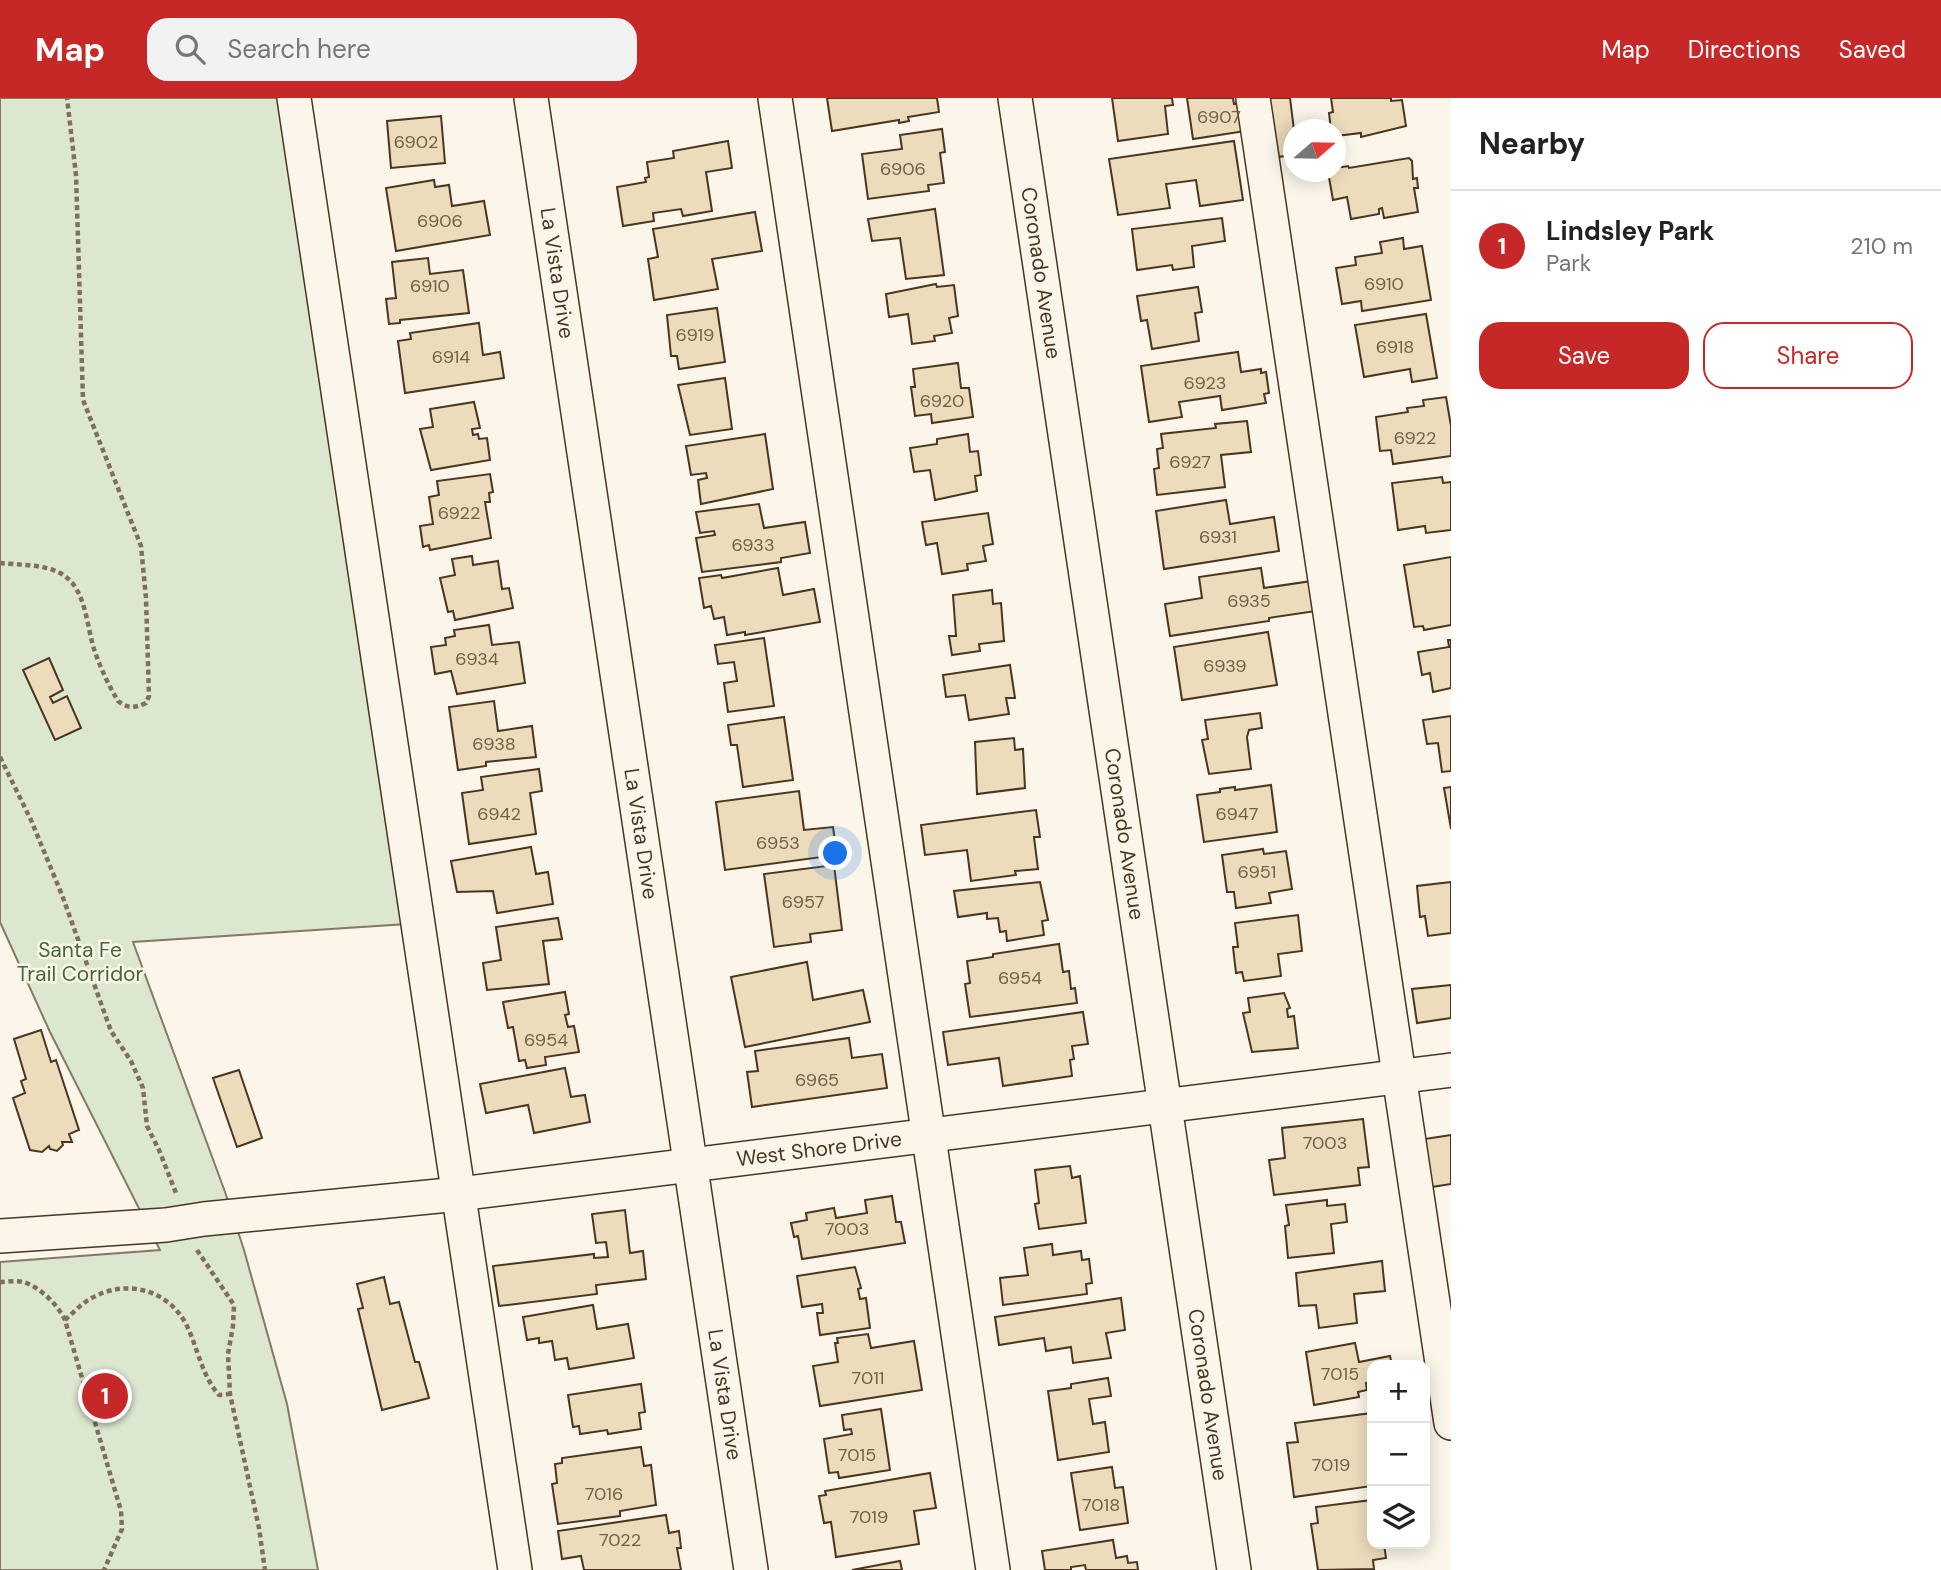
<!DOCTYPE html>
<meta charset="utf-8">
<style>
:root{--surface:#fff;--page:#f2f2f2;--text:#222;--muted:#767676;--line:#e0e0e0;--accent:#c62828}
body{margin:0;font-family:"DM Sans",sans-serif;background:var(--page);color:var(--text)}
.controls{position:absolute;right:21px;bottom:21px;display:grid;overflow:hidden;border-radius:14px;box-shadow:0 4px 18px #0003}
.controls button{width:63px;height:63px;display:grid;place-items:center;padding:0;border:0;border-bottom:2px solid var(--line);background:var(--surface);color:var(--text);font:35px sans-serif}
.compass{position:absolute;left:1283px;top:21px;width:63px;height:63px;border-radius:50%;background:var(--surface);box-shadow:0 4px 18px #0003;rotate:70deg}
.you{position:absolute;left:836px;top:756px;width:24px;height:24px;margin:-18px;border:5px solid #fff;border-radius:50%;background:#1a73e8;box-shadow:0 0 0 10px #1a73e833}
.badge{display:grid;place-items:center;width:46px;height:46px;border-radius:50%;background:var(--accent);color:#fff;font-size:23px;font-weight:700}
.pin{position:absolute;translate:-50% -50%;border:4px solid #fff;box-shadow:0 2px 7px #0006}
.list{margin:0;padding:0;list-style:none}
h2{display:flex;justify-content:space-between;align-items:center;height:91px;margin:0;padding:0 28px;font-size:30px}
h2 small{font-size:23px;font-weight:400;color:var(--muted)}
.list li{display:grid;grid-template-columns:46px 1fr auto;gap:21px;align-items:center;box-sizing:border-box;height:112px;padding:0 28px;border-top:2px solid var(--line)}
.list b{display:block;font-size:26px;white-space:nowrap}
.list p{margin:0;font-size:23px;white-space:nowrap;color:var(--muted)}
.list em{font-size:23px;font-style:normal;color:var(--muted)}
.actions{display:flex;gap:14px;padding:21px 28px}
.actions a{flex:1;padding:16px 0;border:2px solid var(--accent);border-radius:21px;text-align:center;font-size:24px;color:var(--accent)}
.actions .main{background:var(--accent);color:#fff}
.icon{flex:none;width:38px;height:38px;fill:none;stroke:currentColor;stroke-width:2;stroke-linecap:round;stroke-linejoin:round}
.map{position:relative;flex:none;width:1451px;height:1472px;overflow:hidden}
header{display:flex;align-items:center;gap:42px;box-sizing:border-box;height:98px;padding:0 35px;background:var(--accent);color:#fff}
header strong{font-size:33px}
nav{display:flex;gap:38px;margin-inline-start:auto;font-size:24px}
.search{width:490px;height:63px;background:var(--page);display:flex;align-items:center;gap:18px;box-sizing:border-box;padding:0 24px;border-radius:21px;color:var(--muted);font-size:26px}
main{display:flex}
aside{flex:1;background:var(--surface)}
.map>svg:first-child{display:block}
.green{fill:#dce7d0;stroke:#887966;stroke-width:2}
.building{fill:#ecdcbc;stroke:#4a3520;stroke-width:2}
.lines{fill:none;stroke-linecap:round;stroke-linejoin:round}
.minor-casing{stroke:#4a3520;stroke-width:36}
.path{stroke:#7f6f5c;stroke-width:4.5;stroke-dasharray:5 3.5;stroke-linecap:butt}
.minor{stroke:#fbf6e9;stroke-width:33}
.labels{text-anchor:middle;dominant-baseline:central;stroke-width:5;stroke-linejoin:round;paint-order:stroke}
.number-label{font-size:18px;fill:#725f47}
.street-label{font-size:21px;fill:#4a3520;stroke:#fbf6e9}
.park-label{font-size:21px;fill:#436837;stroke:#fbf6e9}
</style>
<header>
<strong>Map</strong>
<div class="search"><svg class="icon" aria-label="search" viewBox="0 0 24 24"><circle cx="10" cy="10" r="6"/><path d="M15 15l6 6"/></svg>Search here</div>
<nav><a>Map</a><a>Directions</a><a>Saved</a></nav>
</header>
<main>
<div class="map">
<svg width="1451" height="1472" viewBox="0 0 1451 1472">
<rect width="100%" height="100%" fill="#fbf6e9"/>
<!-- green -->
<path class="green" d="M0,0H281L407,826L133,844L225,1094L244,1152L287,1306L318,1472H0V1164L160,1152L50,934L0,824Z"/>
<!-- building -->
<path class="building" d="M827,0H937L939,14L908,19L909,23L899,25V22L832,33Z
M1112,0H1172L1173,7L1165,8L1168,36L1118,43Z
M1187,0H1233L1234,6L1247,4L1252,32L1193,41Z
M1262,0H1290L1294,32V57L1269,60Z
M1331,0H1391V3L1402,2L1406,28L1361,39V35L1336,38V32H1331L1329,15L1333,14Z
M441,18L445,65L391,70L387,23Z
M942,31L945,54L940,55L944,85L928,87L929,93L868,101L862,56L902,51L900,37Z
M728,43L732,70L706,74L712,113L683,118L681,111L653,115L654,123L623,128L617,89L646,84L645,80L649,79L647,64L674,60L673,53Z
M1234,43L1243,102L1200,108L1196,82L1166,86L1170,110L1118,117L1109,61Z
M1409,60L1412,63L1413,81L1417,80L1418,90H1414L1418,114L1384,120L1382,110L1379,111V116L1351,121L1347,99L1333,102L1328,74H1336V70L1348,68L1349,70Z
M434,82L435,89L449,87L452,108L484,103L490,137L396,153L386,90Z
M935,111L944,177L906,181L900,140L872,143L868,121Z
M755,114L762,153L712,161L718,191L654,202L648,161L658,159L653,131Z
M1222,120L1225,143L1192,148L1194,169L1173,172L1172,167L1137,172L1132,131Z
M1403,140L1404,151L1422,148L1431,202L1362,213L1361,203L1342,206L1336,170L1356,167L1355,159L1382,155L1380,144Z
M428,160L430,176L463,172L469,215L400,222V225L389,226L386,201L396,200L392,164Z
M936,186L937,189L954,187L958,218L949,220L952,235L934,238L935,243L912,246L908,216L889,219L886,196Z
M1198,189L1202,214L1195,215L1199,243L1152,251L1147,222L1141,223L1137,198Z
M717,210L725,264L679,271L677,258H671L667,217Z
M1426,216L1437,280L1412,284L1410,271L1364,279L1355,227Z
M479,225L483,257L500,254L504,280L405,295L398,243L411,241L410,235Z
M1238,254L1241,274L1261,271V275L1266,274L1269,295L1264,296L1266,305L1222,312L1220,298L1179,304L1182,319L1149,324L1141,268Z
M958,265L961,290H969L973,319L932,325L931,316L915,318L911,289H915L913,271Z
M725,280L732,331L690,337L678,287Z
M1446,299L1451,328V358L1393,366L1391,352L1380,353L1376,319L1408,314L1407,310L1424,308L1423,302Z
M474,304L480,330L472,331L473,337L478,336L479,341L487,340L490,362L431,372L420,331L433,329L430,311Z
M1247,323L1251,354L1221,357L1225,389L1157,397L1154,371L1159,370L1157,351L1163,350L1161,336L1216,330L1215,326Z
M765,336L773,391L701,406L698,382L707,380L706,375L691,377L686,348Z
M968,336L970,354L978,353L981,377L975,378L977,393L935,402L930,372L914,374L910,350L937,346V341Z
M490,376L493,394L489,395L490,404H485L491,440L430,452L429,447L423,449L420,428L433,426L429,399L439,397L437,383Z
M1442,379L1443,385L1451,384V432L1426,435L1425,428L1398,432L1392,385Z
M1226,402L1230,426L1274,419L1279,453L1164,471L1156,413Z
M759,406L764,430L805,424L810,455L781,460V464L702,474L696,440L715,437L714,433L700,435L696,414Z
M988,415L993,446L983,448L986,463L967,466L968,472L942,476L937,445L926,447L922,424Z
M472,458L473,467L498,463L502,491L509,490L513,510L455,522L453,513L448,514L440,480L455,477L452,461Z
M1451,459V527L1424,532L1423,528L1414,529L1404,467Z
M778,470L783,497L814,491L820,524L745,537V534L727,537L724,519L714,521L711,508L704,510L699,480L721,477L722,480Z
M1261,470L1264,490L1312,483L1316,513L1269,520V523L1170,538L1165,506L1202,500L1199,479Z
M992,492L993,506L1001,505L1004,543L979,546L980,553L952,557L949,538H956L953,497Z
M489,527L492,547L519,544L525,585L457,596L451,573L435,576L431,549L446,547L445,540L455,538L454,532Z
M1268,534L1277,587L1182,602L1174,549Z
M764,540L774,608L728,614L724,585L737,583L734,564L718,566L715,547Z
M1448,542H1451V590L1433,594L1430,575L1422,577L1418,554L1449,549Z
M49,560L63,592L50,599L53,605L67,598L81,630L55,642L23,572Z
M1010,567L1015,600H1006L1009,616L969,622L965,597L946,599L943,577Z
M494,603L498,633L532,628L536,659L486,664V668L458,672L449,609Z
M1260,615L1262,630L1249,632L1247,639L1251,671L1209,676L1202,642L1208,641L1205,622Z
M1451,618V673L1442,674L1438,645L1427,646L1423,622Z
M784,619L793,682L743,689L737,647H731L728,627Z
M1014,640L1015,652L1023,651L1025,690L977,696L975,644Z
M539,671L542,693L530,695L536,736L469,746L462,695L483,692L481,679Z
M1271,687L1277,734L1204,744L1197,697L1220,694V691L1235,689V692Z
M1451,689V731L1444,690Z
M799,693L804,732L833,729L837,757L725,772L716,704Z
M1036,712L1040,739H1034L1038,771L1015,773L1016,777L971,783L967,752L925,757L921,727Z
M531,749L536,776L548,774L553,806L497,815L493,793L457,794L451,763Z
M1263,751L1264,756L1286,753L1292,791L1269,795L1271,805L1236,810L1234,794H1227L1222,757Z
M834,767L842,832L810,836L811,844L774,849L764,776Z
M1040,784L1048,822L1042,823L1044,837L1007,843L1006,833L1000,834L998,820L987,821V815L958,819L954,793Z
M1451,784V835L1428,838L1425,818L1420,819L1417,788Z
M1298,817L1302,853L1278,856L1281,878L1244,883L1242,874L1236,875L1233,849H1238L1235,825Z
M558,820L562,841L543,843L549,886L487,892L483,865L501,862L496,829Z
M1059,846L1063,874L1069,873L1071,891L1075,890L1077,905L970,919L965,886L970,885L967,863L993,859V856Z
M807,864L813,902L863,892L870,924L745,949L731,879Z
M1451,887V920L1417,925L1412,891Z
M565,894L569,916L565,917L568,929L574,928L579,954L545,959L546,967L527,970L525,962L519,963L513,929L508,930L503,904Z
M1284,895L1290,910L1287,911L1288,919L1294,918L1298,950L1252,954L1243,915L1250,914L1248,900Z
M1083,914L1088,946L1072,948L1074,961L1070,962L1072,978L1003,988L999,960L948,967L943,934Z
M41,932L51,964L56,962L79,1032L69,1036L72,1044H62L63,1047L57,1053L50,1051L49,1048L42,1054L30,1052L13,1000L25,995L21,983L26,981L14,941Z
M849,940L852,960L882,956L887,990L752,1009L747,974L758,973L755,953Z
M565,970L571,999L585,997L590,1024L534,1035L528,1007L486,1015L480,986Z
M239,972L262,1040L237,1049L213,980Z
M1363,1021L1369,1069L1358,1070L1360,1087L1274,1097L1269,1062L1285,1060L1282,1030Z
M1451,1037V1086L1425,1090L1418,1042Z
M1070,1068L1072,1080L1080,1078L1086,1125L1039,1131L1035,1106L1039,1105L1035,1072Z
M892,1098L896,1124H901L905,1145L802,1161L798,1138L794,1139L791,1125L807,1122L806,1115L834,1110L836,1120L867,1115L865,1102Z
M1327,1102V1108L1345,1106L1347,1124L1331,1126L1334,1155L1288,1160L1285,1128L1289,1127L1286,1107Z
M625,1112L630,1155L643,1153L646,1181L596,1187L597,1196L499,1208L493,1168L594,1156V1160L608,1159L606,1144L596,1145L592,1116Z
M1052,1146L1053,1157L1081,1153L1082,1162L1089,1161L1092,1185L1086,1186L1087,1196L1003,1207L1000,1180L1028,1177L1024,1150Z
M1382,1163L1385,1193L1354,1196L1357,1225L1319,1230L1316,1207L1299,1208L1296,1175Z
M855,1169L861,1190L858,1191L860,1201L866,1200L870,1230L820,1237L817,1215H823L822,1206L802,1209L797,1178Z
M384,1179L390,1206L399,1204L415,1264H419L429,1300L382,1312L358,1211L363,1210L357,1186Z
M1121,1200L1125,1232L1106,1235L1111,1260L1073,1265L1071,1249L1046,1253L1044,1240L999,1247L995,1219Z
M593,1207L597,1231L628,1226L634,1260L569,1271L567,1260L555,1262L552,1243L539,1245V1240L527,1242L523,1219Z
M868,1236L871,1250L914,1243L922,1292L820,1308L813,1268L838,1264L835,1245H838L837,1240Z
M1355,1245L1359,1264L1390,1258L1392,1267H1372V1284L1366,1285L1367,1292L1358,1294L1359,1299L1314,1307L1306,1254Z
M1108,1280L1111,1298L1089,1301L1093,1326L1105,1324L1109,1354L1058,1362L1048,1293L1071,1290V1286Z
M641,1286L645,1314L639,1315L641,1331L608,1336L607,1332L580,1336L579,1328L573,1329L568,1297Z
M881,1311L890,1372L839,1380L838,1374L829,1375L824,1341L852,1336L851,1331L844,1332L842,1317Z
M1372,1315V1388L1294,1399L1287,1345L1298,1344L1295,1325Z
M641,1349L644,1368L651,1367L656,1407L620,1413V1418L558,1426L552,1386L557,1385L555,1366L562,1365V1360Z
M1112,1369L1115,1390L1123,1389L1128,1425L1080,1432L1071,1375Z
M930,1375L936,1410L914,1413L919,1446L836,1459L831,1424L824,1425L819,1398L826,1397L825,1393Z
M1372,1402V1446H1384L1386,1460L1373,1462L1374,1471L1318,1472L1311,1426L1318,1425L1316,1409Z
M666,1417L669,1435L679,1433L681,1450H677L681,1472H584L581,1458L562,1461L558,1433Z
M1113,1442L1116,1460L1127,1458L1128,1465L1137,1464L1138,1472H1086L1085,1467L1071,1469V1472H1045L1042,1453Z
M900,1463L902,1472H852Z"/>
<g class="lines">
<defs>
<g id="minor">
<path d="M294,0L515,1472"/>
<path id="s1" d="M531,0L751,1472"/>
<path d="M775,0L993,1472"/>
<path id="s2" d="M1015,0L1234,1472"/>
<path d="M1253,0L1451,1325"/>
<path id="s3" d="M0,1138L166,1127L204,1121L459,1096L1451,972"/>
</g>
</defs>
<!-- minor casing -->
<use href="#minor" class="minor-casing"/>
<!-- path -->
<path class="path" d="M0,465C18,467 43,466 60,475C87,489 86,529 95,554C101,571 109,588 118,603C128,611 135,610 146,605L149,598L146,500L141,448L83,302L76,77L67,0
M0,659L31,722L62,797L111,933L131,963L143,990L147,1028L159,1052L176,1095
M197,1152L234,1207L233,1228L228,1256L230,1296L259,1430L265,1472
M0,1184C7,1184 16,1182 23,1184C39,1188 58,1207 65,1222L121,1413L122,1431L104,1472
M65,1222C73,1215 81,1206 90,1201C125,1180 169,1191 187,1228C198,1251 202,1278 219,1297L230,1296"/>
<!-- minor -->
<use href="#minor" class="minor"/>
</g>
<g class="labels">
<!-- number labels -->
<g class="number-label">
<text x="1219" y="19">6907</text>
<text x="416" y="44">6902</text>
<text x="903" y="71">6906</text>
<text x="440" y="123">6906</text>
<text x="1384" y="186">6910</text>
<text x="430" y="188">6910</text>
<text x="695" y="237">6919</text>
<text x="1395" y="249">6918</text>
<text x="451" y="259">6914</text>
<text x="1205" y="285">6923</text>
<text x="942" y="303">6920</text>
<text x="1415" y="340">6922</text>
<text x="1190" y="364">6927</text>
<text x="459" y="415">6922</text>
<text x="1218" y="439">6931</text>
<text x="753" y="447">6933</text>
<text x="1249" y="503">6935</text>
<text x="477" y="561">6934</text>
<text x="1225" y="568">6939</text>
<text x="494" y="646">6938</text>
<text x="499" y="716">6942</text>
<text x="1237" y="716">6947</text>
<text x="778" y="745">6953</text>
<text x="1257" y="774">6951</text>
<text x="803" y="804">6957</text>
<text x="1020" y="880">6954</text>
<text x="546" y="942">6954</text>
<text x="817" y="982">6965</text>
<text x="1325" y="1045">7003</text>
<text x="847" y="1131">7003</text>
<text x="1340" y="1276">7015</text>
<text x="868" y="1280">7011</text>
<text x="857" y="1357">7015</text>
<text x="1331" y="1367">7019</text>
<text x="604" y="1396">7016</text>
<text x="1101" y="1407">7018</text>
<text x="869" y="1419">7019</text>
<text x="620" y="1442">7022</text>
</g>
<!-- street labels -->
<g class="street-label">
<text stroke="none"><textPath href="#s1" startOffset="177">La Vista Drive</textPath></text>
<text stroke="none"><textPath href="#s2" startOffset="177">Coronado Avenue</textPath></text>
<text stroke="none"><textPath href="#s1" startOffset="744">La Vista Drive</textPath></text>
<text stroke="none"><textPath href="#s2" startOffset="744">Coronado Avenue</textPath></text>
<text stroke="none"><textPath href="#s3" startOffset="824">West Shore Drive</textPath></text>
<text stroke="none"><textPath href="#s1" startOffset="1311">La Vista Drive</textPath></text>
<text stroke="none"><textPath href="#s2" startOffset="1311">Coronado Avenue</textPath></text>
</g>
<!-- park labels -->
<g class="park-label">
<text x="80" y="852">Santa Fe<tspan x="80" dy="24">Trail Corridor</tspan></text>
</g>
</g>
</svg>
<div class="controls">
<button>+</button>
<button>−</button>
<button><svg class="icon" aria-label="layers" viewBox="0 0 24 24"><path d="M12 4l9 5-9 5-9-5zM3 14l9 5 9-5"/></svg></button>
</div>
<svg class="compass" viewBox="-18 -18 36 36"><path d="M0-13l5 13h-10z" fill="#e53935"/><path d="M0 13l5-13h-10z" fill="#767676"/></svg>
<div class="you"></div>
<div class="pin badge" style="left:105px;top:1298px">1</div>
</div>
<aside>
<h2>Nearby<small></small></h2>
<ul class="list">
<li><span class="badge">1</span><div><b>Lindsley Park</b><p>Park</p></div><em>210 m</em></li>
</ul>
<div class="actions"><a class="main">Save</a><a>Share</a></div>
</aside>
</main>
